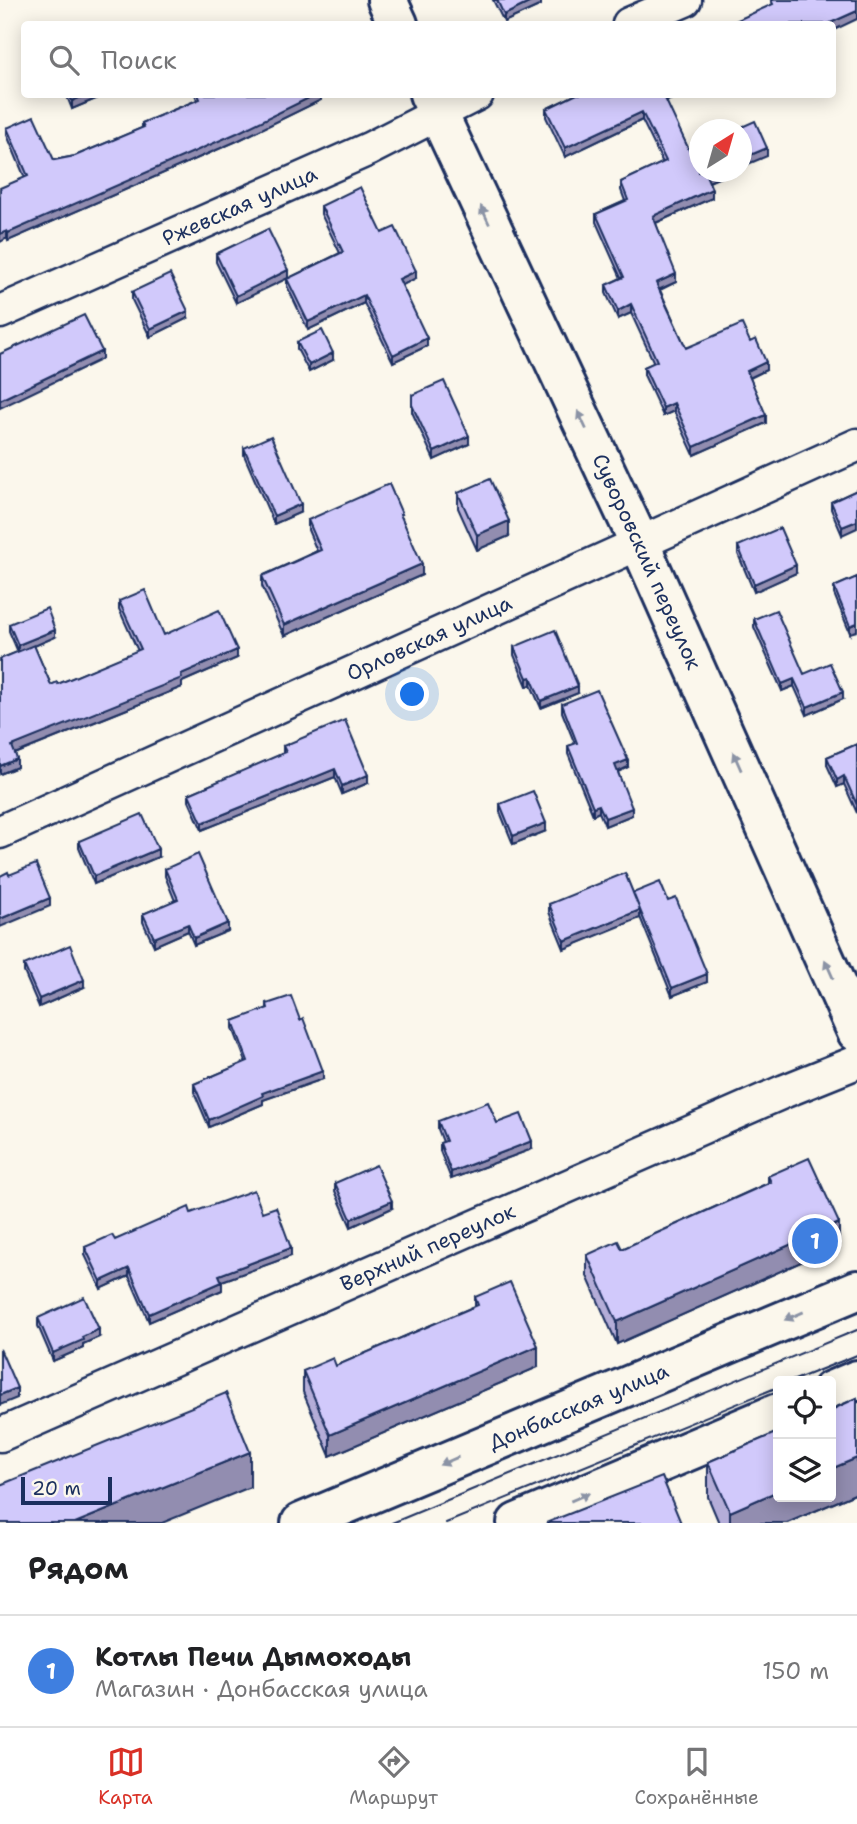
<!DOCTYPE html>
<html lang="ru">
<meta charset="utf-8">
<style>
:root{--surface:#fff;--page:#f6f6f6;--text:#202124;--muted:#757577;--line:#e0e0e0;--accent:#d93025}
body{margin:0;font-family:"Shantell Sans",sans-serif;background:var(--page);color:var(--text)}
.controls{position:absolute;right:21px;bottom:21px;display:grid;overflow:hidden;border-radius:7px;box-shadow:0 4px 18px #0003}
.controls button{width:63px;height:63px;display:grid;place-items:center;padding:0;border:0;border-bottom:2px solid var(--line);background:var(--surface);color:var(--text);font:35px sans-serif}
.compass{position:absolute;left:689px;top:119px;width:63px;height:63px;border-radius:50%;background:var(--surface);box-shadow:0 4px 18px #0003;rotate:37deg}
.scale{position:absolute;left:21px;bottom:18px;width:91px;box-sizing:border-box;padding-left:7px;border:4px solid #1b2f5e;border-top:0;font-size:19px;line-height:24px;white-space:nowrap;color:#1b2f5e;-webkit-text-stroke:5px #fbf7ec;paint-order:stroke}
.you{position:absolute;left:413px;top:695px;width:24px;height:24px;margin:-18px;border:5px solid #fff;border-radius:50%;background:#1a73e8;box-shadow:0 0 0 10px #1a73e833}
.badge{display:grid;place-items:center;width:46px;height:46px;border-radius:50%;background:var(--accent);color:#fff;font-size:23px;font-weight:700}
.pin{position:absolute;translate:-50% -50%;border:4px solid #fff;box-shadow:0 2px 7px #0006}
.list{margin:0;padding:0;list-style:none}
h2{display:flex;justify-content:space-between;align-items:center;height:91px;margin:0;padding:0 28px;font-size:30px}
h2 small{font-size:23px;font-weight:400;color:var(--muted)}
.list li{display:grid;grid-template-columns:46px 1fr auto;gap:21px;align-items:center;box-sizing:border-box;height:112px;padding:0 28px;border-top:2px solid var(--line)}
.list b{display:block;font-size:26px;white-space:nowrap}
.list p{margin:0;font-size:23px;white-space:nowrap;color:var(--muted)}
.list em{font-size:23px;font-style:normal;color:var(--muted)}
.icon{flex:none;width:38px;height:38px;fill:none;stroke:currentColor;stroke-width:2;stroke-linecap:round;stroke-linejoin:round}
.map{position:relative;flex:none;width:857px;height:1523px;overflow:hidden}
.search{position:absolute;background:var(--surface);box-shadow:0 4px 18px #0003;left:21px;right:21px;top:21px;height:77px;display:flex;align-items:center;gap:18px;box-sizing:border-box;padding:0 24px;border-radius:7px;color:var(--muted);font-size:26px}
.sheet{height:203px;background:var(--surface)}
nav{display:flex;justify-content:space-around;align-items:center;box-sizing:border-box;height:98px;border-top:2px solid var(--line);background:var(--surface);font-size:19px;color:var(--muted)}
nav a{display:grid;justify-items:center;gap:4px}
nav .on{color:var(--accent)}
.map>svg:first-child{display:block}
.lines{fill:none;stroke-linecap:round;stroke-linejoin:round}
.minor-casing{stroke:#1b2f5e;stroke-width:37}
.major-casing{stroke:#1b2f5e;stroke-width:44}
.minor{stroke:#fbf7ec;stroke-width:32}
.major{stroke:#fbf7ec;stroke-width:38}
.tram{stroke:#1b2f5e;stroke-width:2}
.wall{fill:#b4add8;stroke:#1b2f5e;stroke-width:2}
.shaded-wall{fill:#928db0;stroke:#1b2f5e;stroke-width:2}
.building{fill:#d1c9fb;stroke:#1b2f5e;stroke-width:2}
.oneway{fill:#8b93a5}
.labels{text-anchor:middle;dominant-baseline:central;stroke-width:5;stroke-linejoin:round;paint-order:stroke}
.street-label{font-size:21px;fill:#1b2f5e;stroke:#fbf7ec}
</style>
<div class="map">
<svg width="857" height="1523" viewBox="0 0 857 1523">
<rect width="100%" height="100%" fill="#fbf7ec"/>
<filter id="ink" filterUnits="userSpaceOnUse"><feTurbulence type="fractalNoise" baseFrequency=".0143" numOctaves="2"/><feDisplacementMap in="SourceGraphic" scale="14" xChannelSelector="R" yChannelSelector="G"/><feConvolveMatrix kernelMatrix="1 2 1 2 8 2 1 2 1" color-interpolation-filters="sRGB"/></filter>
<g filter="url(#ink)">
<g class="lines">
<defs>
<g id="minor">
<path d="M629,24L685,0"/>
<path id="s1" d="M0,312L369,149L477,94"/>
<path id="s2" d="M0,832L857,445"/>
<path id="s3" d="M0,1435L785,1091L857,1062"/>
</g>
<g id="major">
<path d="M387,0L398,24"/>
<path id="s4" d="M429,94L639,542L857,1032"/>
<path d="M831,1391L857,1380"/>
<path id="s5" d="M301,1523L857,1290"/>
<path d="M517,1523L778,1413"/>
</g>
</defs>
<!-- minor casing -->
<use href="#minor" class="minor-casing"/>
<!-- major casing -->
<use href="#major" class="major-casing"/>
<!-- minor -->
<use href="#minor" class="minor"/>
<!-- major -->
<use href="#major" class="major"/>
<!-- tram -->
<path class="tram" d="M792,1381L857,1355
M392,1523L857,1330
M446,1523L778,1387"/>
</g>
<!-- wall -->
<path class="wall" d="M493,0H541V5L504,22Z
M66,94H98V98L72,109Z
M195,94H321V100L237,141L8,241L7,238L0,242L25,178L7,135V128L54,160L75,156L142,128V123L197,100Z
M577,94H683L665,102L689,150L732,172L709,182L712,198L656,223L676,282L660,290L686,348L750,342L766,370L750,378L766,423L694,455L674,411L663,416L644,375V367L654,363L631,313L618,319L606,293V285L621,278L596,222V214L625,201L621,190V182L663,163L642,120L565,157L546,117V109Z
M321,206L382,233L416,278L402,285L427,346L393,362L364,303L308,330L287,286V279L340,253L321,214Z
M268,229L236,303L216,262V254Z
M132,292L188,318L150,337L132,300Z
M297,342L333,360L309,372L297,349Z
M412,395L469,444L434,460L412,412Z
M244,448L301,512L274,524L244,455Z
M857,490L842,535L831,509V502Z
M458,493L509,536L477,550L458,508Z
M402,518L422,575L284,636L262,586V576L317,551L308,530V520Z
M738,546L796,573L754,592L738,554Z
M857,577L850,633L834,594V587Z
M119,601L164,635L237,658L182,682V687L15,754L17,767L0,774V659L18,652L9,631V624L55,637L34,646L51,685L58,684L138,651L119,609Z
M754,619L804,674L843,699L807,715L794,686L782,691L754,627Z
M514,647L578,693L541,708L531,685L527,686L514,655Z
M562,704L628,767L618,772L632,815L605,826L599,812L593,815L568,754V746L575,744L562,712Z
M857,744V813L844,784L837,787L827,765V757Z
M283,746L368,783L342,794L335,777L202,830L189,801V794L283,754Z
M500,804L546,831L513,844L500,812Z
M79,841L158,857L94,884L79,848Z
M165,869L228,931L194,945L188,931L154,946L143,922V914L175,901L165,876Z
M633,893L668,901L707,982L672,996L640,917L564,949L549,912V904Z
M24,965L84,987L39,1007L24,972Z
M267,1004L323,1079L263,1100V1104L209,1127L194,1092V1084L246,1062L233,1028V1021L267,1009Z
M438,1121L497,1123L532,1149L451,1179L440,1151V1143L443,1142L438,1129Z
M768,1176L839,1245L617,1344L587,1276V1255L622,1249L768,1183Z
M335,1183L392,1208L351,1227L335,1191Z
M262,1212L291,1256L222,1281V1290L149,1322L129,1276L101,1289L85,1255V1247L115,1240L191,1213Z
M475,1297L538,1367L330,1456L303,1392V1371L336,1366L475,1306Z
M38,1318L99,1337L83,1344V1348L53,1361L38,1326Z
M857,1398V1493L787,1523H719L708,1497V1462Z"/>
<!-- shaded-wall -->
<path class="shaded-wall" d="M535,0H541V5L504,22V15Z
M857,11V19L832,31V24H828Z
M88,94H98V98L72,109V101Z
M317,94H321V100L237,141L8,241V233Z
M663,94H683L662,103Z
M642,112V120L565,157V148Z
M767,148V156L741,167V159Z
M713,172H732L706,183V175Z
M712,189V198L653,224V216Z
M7,231V238L0,242V234Z
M288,270V278L236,303V296Z
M416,271V278L399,287V279Z
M676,274V282L656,291V283Z
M364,295V303L308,330V322Z
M631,304V313L618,319V311Z
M188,311V318L150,337V329Z
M427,338V346L393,362V355Z
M102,351V359L0,408V400Z
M333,353V360L309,372V365Z
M766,362V370L747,379V371Z
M674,403V411L663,416V408Z
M766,415V423L694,455V447Z
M469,436V444L434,460V452Z
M301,504V512L274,524V516Z
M509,521V536L477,550V535Z
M857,521V528L842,535V527Z
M422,564V575L284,636V625Z
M796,565V573L754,592V584Z
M857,623V631L850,633V626Z
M55,630V637L18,653V645Z
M237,650V658L182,682V687L12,755V746Z
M531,677V685L527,686V678Z
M794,679V686L782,691V684Z
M578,686V693L541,708V701Z
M843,692V699L807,715V707Z
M17,759V767L0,774V766Z
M628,760V767L615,773V765Z
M335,769V777L202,830V823Z
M368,775V783L342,794V786Z
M844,776V784L837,787V780Z
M599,805V812L593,815V807Z
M632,808V815L605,826V818Z
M546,823V831L513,844V836Z
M158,849V857L94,884V876Z
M50,898V906L0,927V919Z
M640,910V918L564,949V941Z
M228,923V931L194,945V938Z
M188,924V931L154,946V938Z
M707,974V982L672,996V988Z
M84,980V987L39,1007V999Z
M323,1071V1079L263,1100V1104L209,1127V1120L262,1093Z
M532,1141V1149L451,1179V1172Z
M392,1201V1208L351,1227V1219Z
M839,1223V1245L617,1344V1322Z
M291,1248V1256L219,1282V1275Z
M129,1268V1276L101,1289V1281Z
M222,1282V1290L149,1322V1314Z
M99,1329V1337L83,1344V1348L53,1361V1353L82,1337Z
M538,1346V1367L330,1456V1435Z
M17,1388V1398L0,1405V1395Z
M250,1452V1487L162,1523H75Z
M857,1458V1493L787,1523H730V1512L778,1491V1497H831V1469Z"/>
<!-- building -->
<path class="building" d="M497,0H535L504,15Z
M771,0H857V11L828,24H729L773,4Z
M69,94H88L72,101Z
M198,94H317L237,133L8,233L7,231L0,234V188L28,176L7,128L34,116L54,160L75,156L144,127L142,123L200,99Z
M577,94H663L689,150L699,145V172H713L706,175L712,189L653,216L676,274L656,283L686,348L742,324L750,342L756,339L766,362L747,371L766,415L694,447L674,403L663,408L644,367L657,361L631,304L618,311L606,285L624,277L596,214L628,200L621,182L666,161L642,112L565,148L546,109Z
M755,121L767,148L741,159V130H735Z
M360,187L382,233L395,227L416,271L399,279L427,338L393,355L364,295L308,322L287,279L343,252L321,206Z
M268,229L288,270L236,296L216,254Z
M170,274L188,311L150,329L132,292Z
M84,315L102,351L0,400V354Z
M322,330L333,353L309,365L297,342Z
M444,381L469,436L434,452L412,405V395Z
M271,436L301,504L274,516L244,448Z
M490,479L509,521L477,535L458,493Z
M389,484L402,514H400L422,564L284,625L262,576L321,550L308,520Z
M857,490V521L842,527L831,502Z
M780,528L796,565L754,584L738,546Z
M857,577V623L850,626L834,587Z
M145,590L164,635L219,610L237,650L181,674L182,678L12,746L17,759L0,766V659L34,645L51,685L57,682L58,684L141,649L119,601Z
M47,608L55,630L18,645L9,624Z
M776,610L804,674L830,663L843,692L807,707L794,679L782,684L754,619Z
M555,630L578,686L541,701L531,677L527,678L514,647Z
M597,690L628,760L615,765L632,808L605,818L599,805L593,807L568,746L577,743L562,704Z
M345,720L368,775L342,786L335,769L202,823L189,794L286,752L283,746Z
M857,744V805L844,776L837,780L827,757Z
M533,791L546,823L513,836L500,804Z
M142,814L158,849L94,876L79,841Z
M198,854L228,923L194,938L188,924L154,938L143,914L178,899L165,869Z
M36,864L50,898L0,919V876L8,872L9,875Z
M625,873L640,910L564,941L549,904Z
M660,882L668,901L676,898L707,974L672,988L633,893Z
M70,945L84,980L39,999L24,965Z
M291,996L300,1020L303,1018L323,1071L262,1093L263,1096L209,1120L194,1084L248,1061L233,1021L268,1008L267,1004Z
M488,1102L497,1123L521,1114L532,1141L451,1172L440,1143L446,1141L438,1121Z
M809,1158L839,1223L617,1322L587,1255L618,1241L622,1249L771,1182L768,1176Z
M376,1165L392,1201L351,1219L335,1183Z
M254,1190L262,1212L276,1207L291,1248L219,1275L222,1282L149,1314L129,1268L101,1281L85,1247L112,1235L115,1240L189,1207L191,1213Z
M510,1282L538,1346L330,1435L303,1371L333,1358L336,1366L478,1305L475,1297Z
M84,1297L99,1329L82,1337L83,1340L53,1353L38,1318Z
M0,1349L17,1388L0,1395Z
M226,1393L250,1452L75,1523H0V1485Z
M857,1398V1458L831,1469V1410Z
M778,1432V1491L730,1512L708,1462Z
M662,1477L681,1523H546Z"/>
<!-- one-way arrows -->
<defs><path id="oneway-solid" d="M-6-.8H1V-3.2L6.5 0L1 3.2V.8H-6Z" transform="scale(1.75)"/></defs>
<g class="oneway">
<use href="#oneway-solid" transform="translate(485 215) rotate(-115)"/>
<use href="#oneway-solid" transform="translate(582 420) rotate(-115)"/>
<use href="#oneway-solid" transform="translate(737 761) rotate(-114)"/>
<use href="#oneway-solid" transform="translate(829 969) rotate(-114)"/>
<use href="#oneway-solid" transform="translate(794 1316) rotate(157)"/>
<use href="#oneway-solid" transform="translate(449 1461) rotate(157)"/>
<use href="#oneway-solid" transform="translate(580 1497) rotate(-23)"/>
</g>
</g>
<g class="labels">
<!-- street labels -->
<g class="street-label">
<text stroke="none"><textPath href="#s1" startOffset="262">Ржевская улица</textPath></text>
<text stroke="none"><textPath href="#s4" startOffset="516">Суворовский переулок</textPath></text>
<text stroke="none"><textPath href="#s2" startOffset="471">Орловская улица</textPath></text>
<text stroke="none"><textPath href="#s3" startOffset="467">Верхний переулок</textPath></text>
<text stroke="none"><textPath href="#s5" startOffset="301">Донбасская улица</textPath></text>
</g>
</g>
</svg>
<div class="controls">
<button><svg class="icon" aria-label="locate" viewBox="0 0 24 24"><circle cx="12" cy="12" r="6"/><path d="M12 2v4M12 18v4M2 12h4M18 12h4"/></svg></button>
<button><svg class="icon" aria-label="layers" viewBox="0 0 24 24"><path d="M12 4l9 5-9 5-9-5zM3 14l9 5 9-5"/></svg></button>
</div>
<svg class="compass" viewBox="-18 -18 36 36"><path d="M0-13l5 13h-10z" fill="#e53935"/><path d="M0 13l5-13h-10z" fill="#757577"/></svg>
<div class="scale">20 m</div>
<div class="you"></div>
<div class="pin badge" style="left:815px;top:1241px;background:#3f7fe0">1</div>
<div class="search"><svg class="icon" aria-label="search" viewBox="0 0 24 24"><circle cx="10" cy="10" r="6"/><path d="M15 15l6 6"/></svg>Поиск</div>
</div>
<section class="sheet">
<h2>Рядом<small></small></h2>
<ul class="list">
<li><span class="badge" style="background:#3f7fe0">1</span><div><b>Котлы Печи Дымоходы</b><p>Магазин · Донбасская улица</p></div><em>150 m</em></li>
</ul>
</section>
<nav>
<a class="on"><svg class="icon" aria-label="map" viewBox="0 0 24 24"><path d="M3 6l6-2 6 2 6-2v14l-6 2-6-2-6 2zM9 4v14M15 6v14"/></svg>Карта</a>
<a><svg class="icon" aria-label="directions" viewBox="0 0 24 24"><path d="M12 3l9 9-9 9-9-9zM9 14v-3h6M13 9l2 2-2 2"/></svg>Маршрут</a>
<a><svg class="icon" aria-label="saved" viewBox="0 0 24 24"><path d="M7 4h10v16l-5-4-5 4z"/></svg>Сохранённые</a>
</nav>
